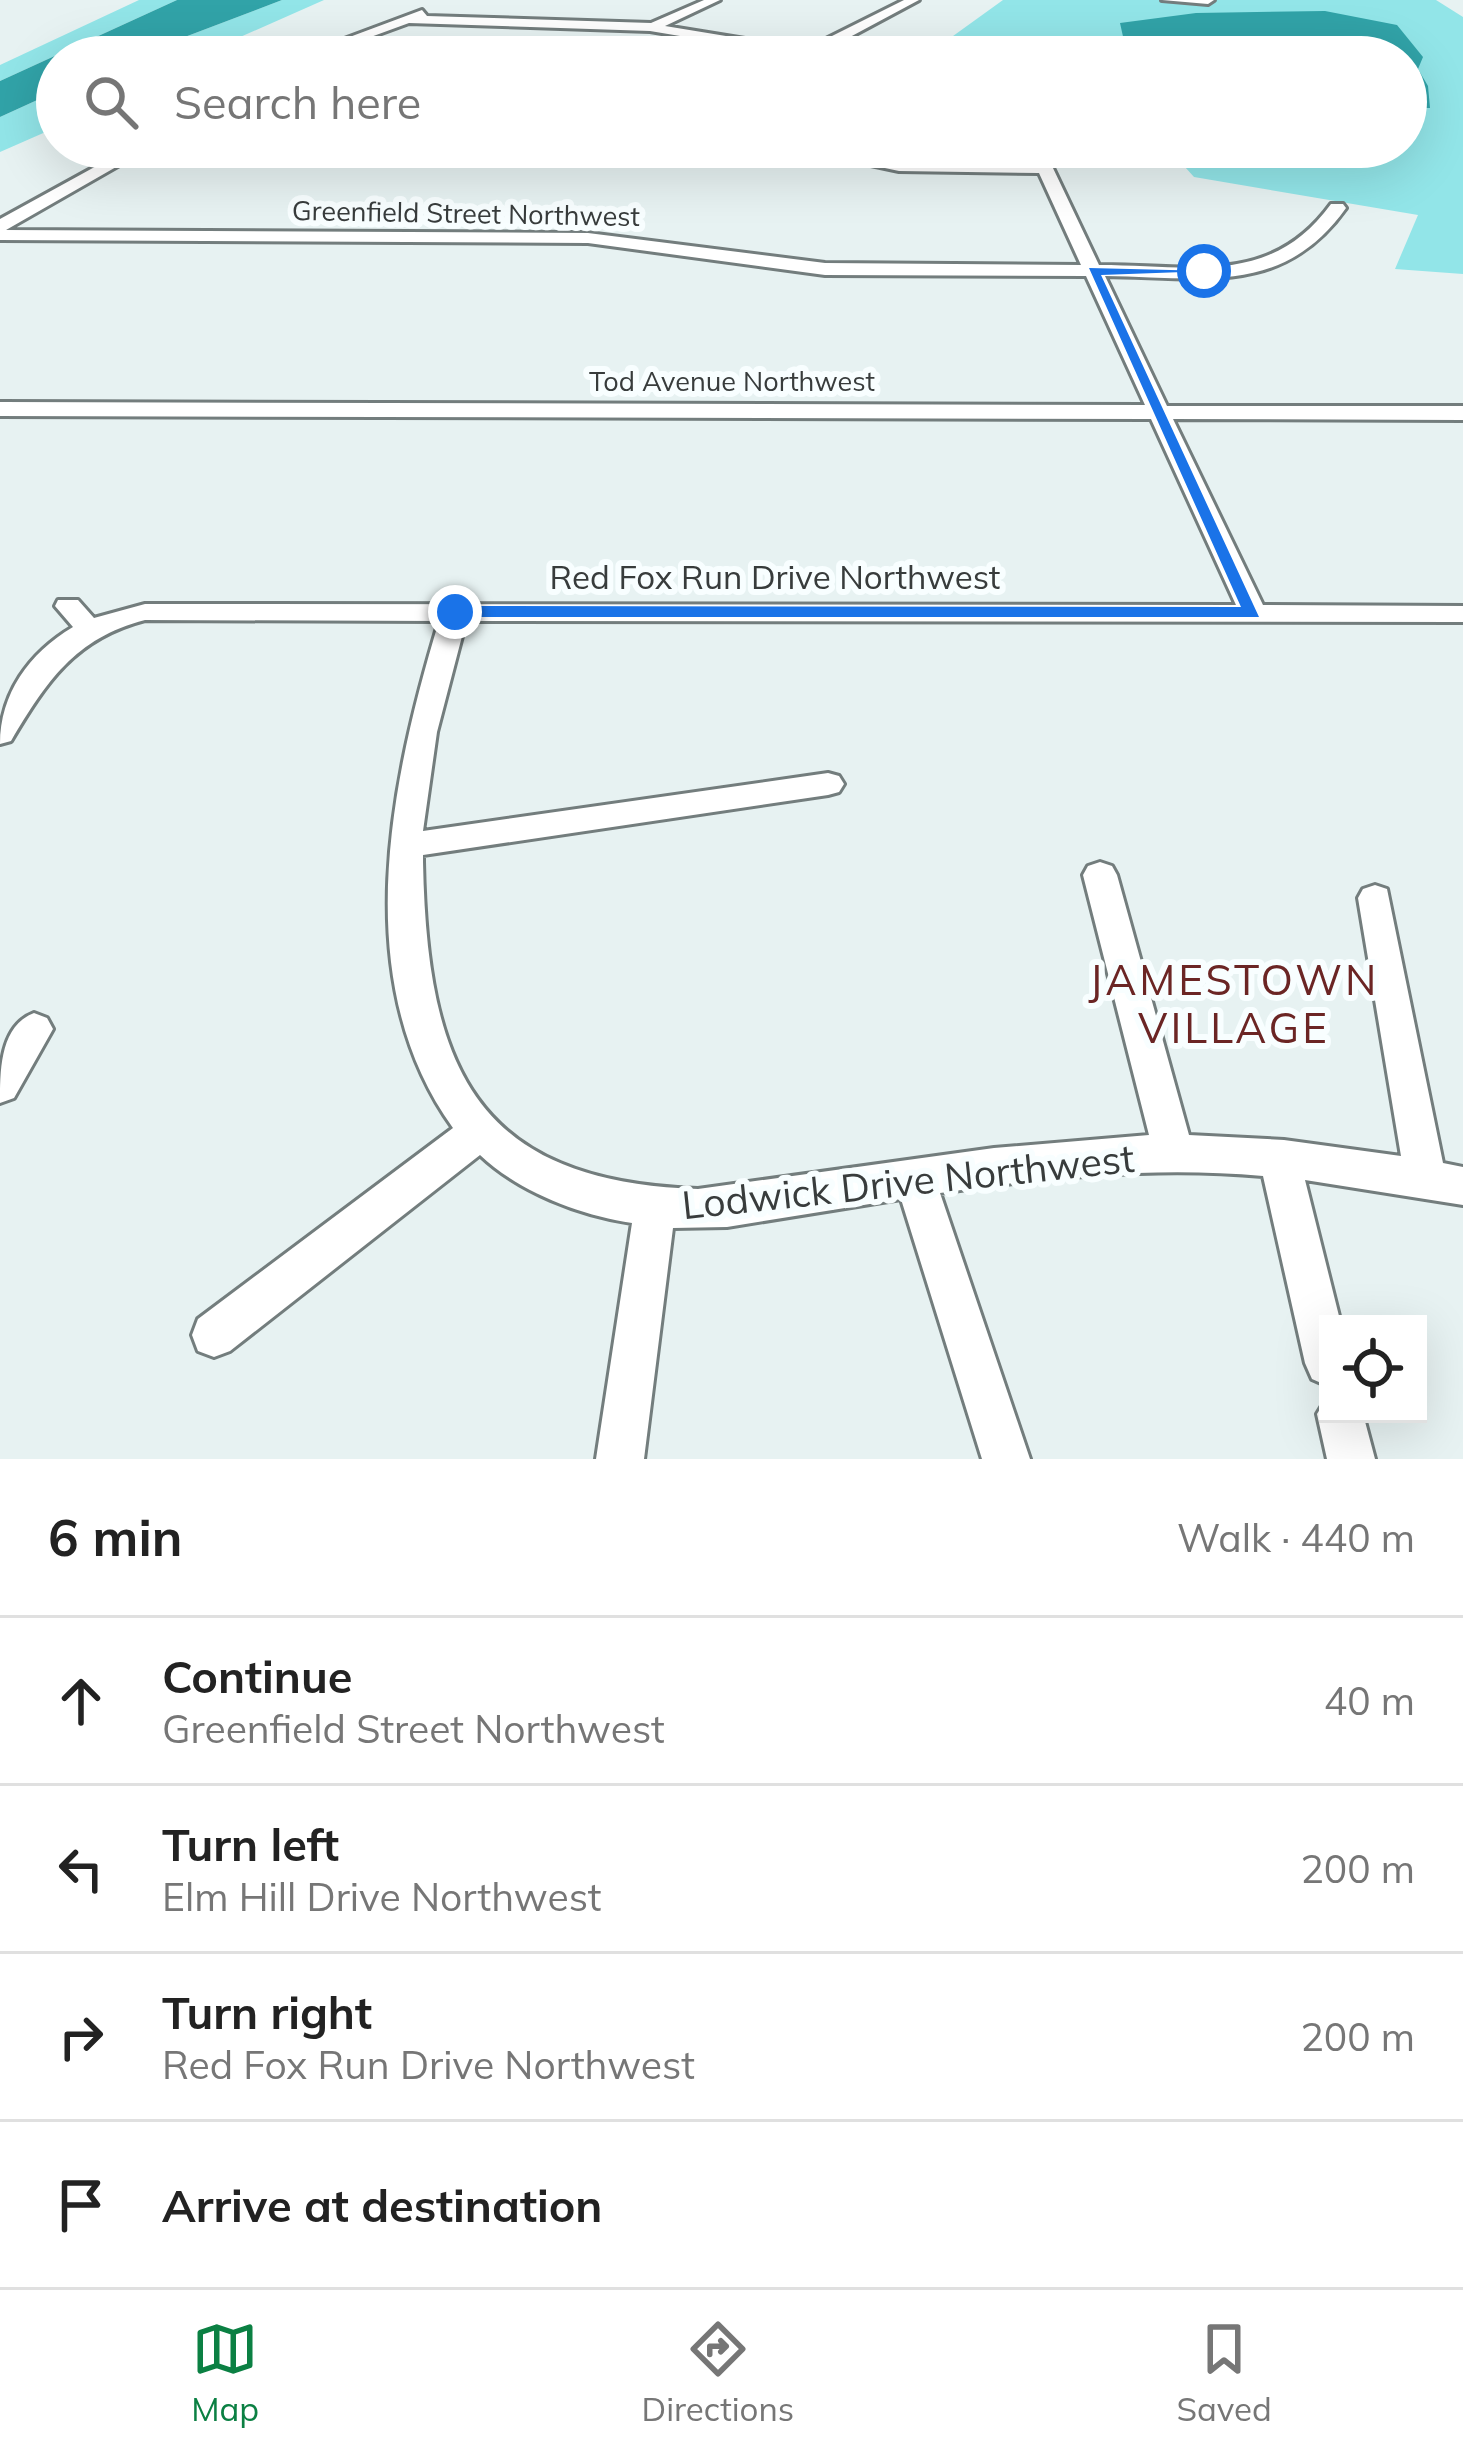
<!DOCTYPE html>
<meta charset="utf-8">
<style>
:root{--surface:#fff;--page:#f2f2f2;--text:#222;--muted:#767676;--line:#e0e0e0;--accent:#0b8043}
body{margin:0;font-family:Mulish,sans-serif;background:var(--page);color:var(--text)}
.controls{position:absolute;right:36px;bottom:36px;display:grid;overflow:hidden;border-radius:0px;box-shadow:0 12px 48px #0002}
.controls button{width:108px;height:108px;display:grid;place-items:center;padding:0;border:0;border-bottom:3px solid var(--line);background:var(--surface);color:var(--text);font:60px sans-serif}
.stop{position:absolute;width:36px;height:36px;margin:-27px;border:9px solid #1a73e8;border-radius:50%;background:#fff}
.stop.end{background:#1a73e8;border-color:#fff;box-shadow:0 3px 12px #0008}
.list{margin:0;padding:0;list-style:none}
h2{display:flex;justify-content:space-between;align-items:center;height:156px;margin:0;padding:0 48px;font-size:51px}
h2 small{font-size:39px;font-weight:400;color:var(--muted)}
.list li{display:grid;grid-template-columns:78px 1fr auto;gap:36px;align-items:center;box-sizing:border-box;height:168px;padding:0 48px;border-top:3px solid var(--line)}
.list b{display:block;font-size:45px;white-space:nowrap}
.list p{margin:0;font-size:39px;white-space:nowrap;color:var(--muted)}
.list em{font-size:39px;font-style:normal;color:var(--muted)}
.icon{flex:none;width:66px;height:66px;fill:none;stroke:currentColor;stroke-width:2;stroke-linecap:round;stroke-linejoin:round}
.map{position:relative;flex:none;width:1463px;height:1459px;overflow:hidden}
.search{position:absolute;background:var(--surface);box-shadow:0 12px 48px #0002;left:36px;right:36px;top:36px;height:132px;display:flex;align-items:center;gap:30px;box-sizing:border-box;padding:0 42px;border-radius:66px;color:var(--muted);font-size:45px}
.sheet{height:828px;background:var(--surface)}
nav{display:flex;justify-content:space-around;align-items:center;box-sizing:border-box;height:168px;border-top:3px solid var(--line);background:var(--surface);font-size:33px;color:var(--muted)}
nav a{display:grid;justify-items:center;gap:6px}
nav .on{color:var(--accent)}
.map>svg:first-child{display:block}
.green{fill:#92e5e8}
.water{fill:#31a3a8}
.lines{fill:none;stroke-linecap:round;stroke-linejoin:round}
.minor-casing{stroke:#737d7d;stroke-width:6}
.minor{fill:#fff;fill-rule:evenodd}
.route{fill:#1a73e8}
.labels{text-anchor:middle;dominant-baseline:central;stroke-width:12;stroke-linejoin:round;paint-order:stroke}
.far-street-label{font-size:27px;fill:#383c3c;stroke:#f8feff}
.street-label{font-size:33px;fill:#383c3c;stroke:#f8feff}
.near-street-label{font-size:39px;fill:#383c3c;stroke:#f8feff}
.near-neighbourhood-label{font-size:42px;letter-spacing:3px;fill:#6b2524;stroke:#f8feff}
</style>
<div class="map">
<svg width="1463" height="1459" viewBox="0 0 1463 1459">
<rect width="100%" height="100%" fill="#e7f2f2"/>
<!-- green -->
<path class="green" d="M139,0H177L0,81V65Z
M282,0H324L195,57H132Z
M1003,0H1436L1463,17V274L1395,269L1418,215L1194,177L1167,147H1406V57H969L935,49Z
M57,91V127L0,152V117Z"/>
<!-- water -->
<path class="water" d="M177,0H282L132,57H57V91L0,117V81Z
M1325,11L1397,25L1423,57L1418,69L1428,86L1430,108H1410L1406,117V57H1141L1124,41L1120,23L1196,13Z"/>
<g class="lines">
<defs>
<path id="minor" d="M704,0H720L665,26L806,49L904,0H919L822,52L836,57H805L650,31L409,23L316,57H296L422,10L427,16L651,23Z
M1162,0H1214L1208,4Z
M131,147H151L6,230L588,233L825,263L1081,265L1039,173L899,171L786,147H820L899,161L1034,163L1027,147H1043L1099,265C1190,265 1271,287 1331,204H1343L1346,208C1283,297 1201,277 1105,276L1167,406H1463V420L1173,419L1263,605L1463,606V622L466,621L437,732L423,831L828,773L839,776L844,784L839,792L828,795L423,855V862C427,1064 473,1182 698,1189L994,1148L1149,1135L1083,875L1088,866L1100,862L1112,866L1117,875L1189,1135L1284,1140L1401,1156L1358,898L1363,889L1375,885L1387,889L1443,1163L1463,1167V1205L1305,1180L1341,1324H1328V1386L1312,1379L1305,1363L1263,1176C1155,1166 1047,1177 940,1193L1030,1459H982L901,1199L727,1227L673,1228L644,1459H596L632,1223C579,1215 519,1192 480,1155L230,1351L214,1357L198,1351L192,1335L198,1319L453,1128C347,981 391,780 439,621L145,620C75,638 46,682 11,741L0,744C0,694 29,653 73,627L55,606L58,600H78L94,618L145,604L1236,605L1151,419L0,416V402L1145,405L1086,276L825,275L588,243L0,240V219Z
M34,1013L47,1018L53,1029L14,1098L0,1103C0,1070 0,1026 34,1013Z
M1328,1396V1414H1363L1375,1459H1327L1317,1414Z"/>
</defs>
<!-- minor casing -->
<use href="#minor" class="minor-casing"/>
<!-- minor -->
<use href="#minor" class="minor"/>
</g>
<!-- route -->
<path class="route" d="M1089,268L1211,271L1101,275L1259,617H455L447,612L455,606L1241,607Z"/>
<g class="labels">
<!-- far-street labels -->
<g class="far-street-label">
<text transform="translate(466 213) rotate(1)">Greenfield Street Northwest</text>
<text x="732" y="381">Tod Avenue Northwest</text>
</g>
<!-- street labels -->
<g class="street-label">
<text x="775" y="576">Red Fox Run Drive Northwest</text>
</g>
<!-- near-street labels -->
<g class="near-street-label">
<text transform="translate(908 1181) rotate(-6)">Lodwick Drive Northwest</text>
</g>
<!-- near-neighbourhood labels -->
<g class="near-neighbourhood-label">
<text x="1234" y="979">JAMESTOWN<tspan x="1234" dy="48">VILLAGE</tspan></text>
</g>
</g>
</svg>
<div class="controls">
<button><svg class="icon" aria-label="locate" viewBox="0 0 24 24"><circle cx="12" cy="12" r="6"/><path d="M12 2v4M12 18v4M2 12h4M18 12h4"/></svg></button>
</div>
<div class="stop" style="left:1204px;top:271px"></div>
<div class="stop end" style="left:455px;top:612px"></div>
<div class="search"><svg class="icon" aria-label="search" viewBox="0 0 24 24"><circle cx="10" cy="10" r="6"/><path d="M15 15l6 6"/></svg>Search here</div>
</div>
<section class="sheet">
<h2>6 min<small>Walk · 440 m</small></h2>
<ul class="list">
<li><svg class="icon" aria-label="ahead" viewBox="0 0 24 24"><path d="M12 20V5M6 11l6-6 6 6"/></svg><div><b>Continue</b><p>Greenfield Street Northwest</p></div><em>40 m</em></li>
<li><svg class="icon" aria-label="left" viewBox="0 0 24 24"><path d="M17 20v-9H6M10 6l-5 5 5 5"/></svg><div><b>Turn left</b><p>Elm Hill Drive Northwest</p></div><em>200 m</em></li>
<li><svg class="icon" aria-label="right" viewBox="0 0 24 24"><path d="M7 20v-9h11M14 6l5 5-5 5"/></svg><div><b>Turn right</b><p>Red Fox Run Drive Northwest</p></div><em>200 m</em></li>
<li><svg class="icon" aria-label="arrive" viewBox="0 0 24 24"><path d="M6 21V4h12l-3 4 3 4H6"/></svg><div><b>Arrive at destination</b></div></li>
</ul>
</section>
<nav>
<a class="on"><svg class="icon" aria-label="map" viewBox="0 0 24 24"><path d="M3 6l6-2 6 2 6-2v14l-6 2-6-2-6 2zM9 4v14M15 6v14"/></svg>Map</a>
<a><svg class="icon" aria-label="directions" viewBox="0 0 24 24"><path d="M12 3l9 9-9 9-9-9zM9 14v-3h6M13 9l2 2-2 2"/></svg>Directions</a>
<a><svg class="icon" aria-label="saved" viewBox="0 0 24 24"><path d="M7 4h10v16l-5-4-5 4z"/></svg>Saved</a>
</nav>
